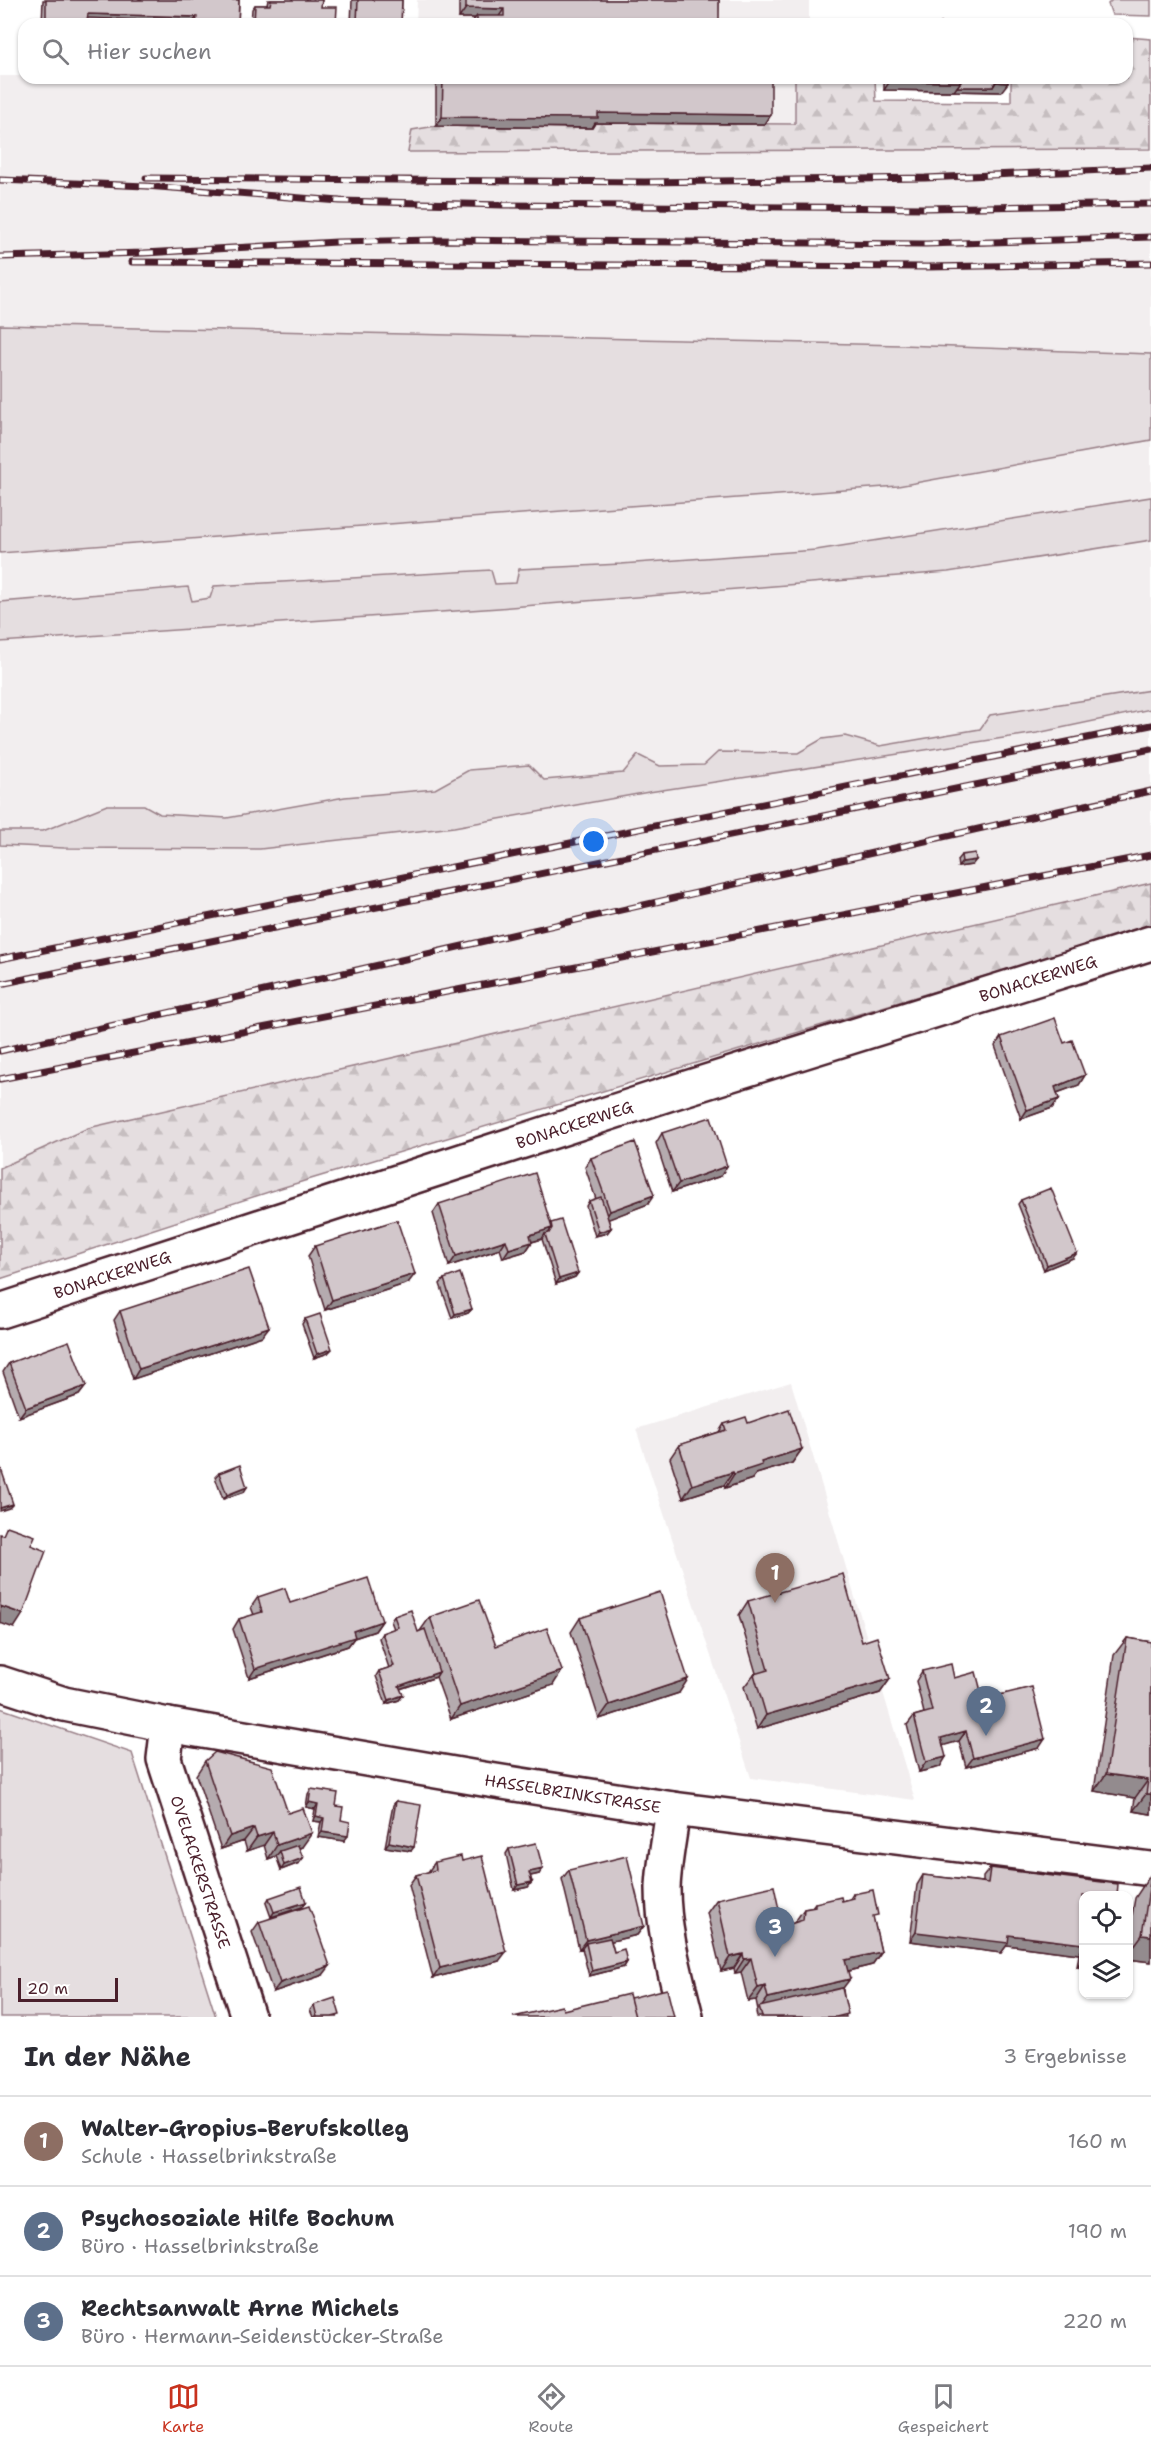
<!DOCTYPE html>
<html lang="de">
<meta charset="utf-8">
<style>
:root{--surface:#fff;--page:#f2f2f3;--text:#2b2b33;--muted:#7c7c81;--line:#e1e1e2;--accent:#c8321e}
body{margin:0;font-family:"Shantell Sans",sans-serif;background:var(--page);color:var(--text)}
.controls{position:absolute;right:18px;bottom:18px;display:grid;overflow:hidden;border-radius:12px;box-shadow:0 2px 4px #0004}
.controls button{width:54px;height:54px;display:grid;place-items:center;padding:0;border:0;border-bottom:2px solid var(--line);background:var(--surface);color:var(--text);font:30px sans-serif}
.scale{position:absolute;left:18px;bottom:15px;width:100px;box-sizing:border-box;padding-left:6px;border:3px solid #4a1f2b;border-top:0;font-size:16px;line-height:21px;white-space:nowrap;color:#4a1f2b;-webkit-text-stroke:4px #fff;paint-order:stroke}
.you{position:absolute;left:594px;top:842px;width:21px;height:21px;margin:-15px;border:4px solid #fff;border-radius:50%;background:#1a73e8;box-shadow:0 0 0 9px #1a73e833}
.badge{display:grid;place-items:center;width:39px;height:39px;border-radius:50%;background:var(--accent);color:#fff;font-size:20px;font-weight:700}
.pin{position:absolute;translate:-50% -50px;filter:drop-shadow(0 2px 3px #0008)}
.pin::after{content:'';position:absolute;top:32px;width:21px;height:18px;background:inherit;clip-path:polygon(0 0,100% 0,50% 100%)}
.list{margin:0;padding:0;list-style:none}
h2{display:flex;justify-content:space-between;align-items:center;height:78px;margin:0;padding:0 24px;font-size:26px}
h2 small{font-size:20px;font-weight:400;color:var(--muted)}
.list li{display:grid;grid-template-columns:39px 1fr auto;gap:18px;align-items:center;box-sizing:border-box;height:90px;padding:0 24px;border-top:2px solid var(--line)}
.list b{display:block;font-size:22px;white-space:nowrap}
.list p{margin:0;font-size:20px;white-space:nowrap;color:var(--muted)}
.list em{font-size:20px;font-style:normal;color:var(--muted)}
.icon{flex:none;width:33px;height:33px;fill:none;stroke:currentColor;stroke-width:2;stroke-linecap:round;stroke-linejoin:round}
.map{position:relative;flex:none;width:1151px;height:2017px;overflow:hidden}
.search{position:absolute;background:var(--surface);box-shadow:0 2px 4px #0004;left:18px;right:18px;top:18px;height:66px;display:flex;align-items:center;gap:15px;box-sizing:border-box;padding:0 21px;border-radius:18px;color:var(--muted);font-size:22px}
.sheet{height:348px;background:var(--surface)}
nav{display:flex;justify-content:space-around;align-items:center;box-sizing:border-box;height:84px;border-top:2px solid var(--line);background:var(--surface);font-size:16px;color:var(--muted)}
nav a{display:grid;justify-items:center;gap:3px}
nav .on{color:var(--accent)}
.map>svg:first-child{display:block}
.built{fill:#f2eeef}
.green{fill:#e5dee0;stroke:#987e86;stroke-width:1.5}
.forest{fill:url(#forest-firs);stroke:#987e86;stroke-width:1.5}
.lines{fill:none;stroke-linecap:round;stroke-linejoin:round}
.street-casing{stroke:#4a1f2b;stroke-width:38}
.street{stroke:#fff;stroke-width:33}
.rail-casing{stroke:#4a1f2b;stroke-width:7}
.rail{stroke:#fff;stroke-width:4.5;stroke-dasharray:14;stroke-linecap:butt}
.wall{fill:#b5abaf;stroke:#4a1f2b;stroke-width:1.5}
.shaded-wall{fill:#938b8e;stroke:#4a1f2b;stroke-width:1.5}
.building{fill:#d2c7cb;stroke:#4a1f2b;stroke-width:1.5}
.labels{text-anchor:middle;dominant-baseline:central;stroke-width:4.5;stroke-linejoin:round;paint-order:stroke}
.street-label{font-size:16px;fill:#4a1f2b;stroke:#fff}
</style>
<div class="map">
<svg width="1151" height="2017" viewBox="0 0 1151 2017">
<defs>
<pattern id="forest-firs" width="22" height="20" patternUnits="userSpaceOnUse" patternTransform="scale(1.5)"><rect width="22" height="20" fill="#e5dee0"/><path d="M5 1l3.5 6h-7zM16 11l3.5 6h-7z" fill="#c6bec0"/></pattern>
</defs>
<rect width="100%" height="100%" fill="#fff"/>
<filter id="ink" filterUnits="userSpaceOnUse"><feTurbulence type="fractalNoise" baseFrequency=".0167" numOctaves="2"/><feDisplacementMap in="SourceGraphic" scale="12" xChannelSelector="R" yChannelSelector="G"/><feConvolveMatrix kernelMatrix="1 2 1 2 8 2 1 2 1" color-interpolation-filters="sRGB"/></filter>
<g filter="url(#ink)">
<!-- built -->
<path class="built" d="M417,0H809V22L803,24H416Z
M0,76H24V78H795V124L412,130L409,152L1151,149V883L88,1128L0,1168Z
M791,1382L915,1800L751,1778L636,1429Z"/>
<!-- green -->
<path class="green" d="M1112,0H1151V16L1112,15L1108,4Z
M0,325L901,345L1151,354V440L898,486L0,553Z
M1151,497V540L948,572L499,608L0,642V602L188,587L192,601L210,598L214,586L491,570L495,584L516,583L519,569L621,564L816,550Z
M1151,690V709L1037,733L649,792L454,827L260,849L64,848L0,845V831H43L107,805H144L160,814L227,818L345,797L435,789L469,770L529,765L544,780L623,773L638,755L660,766L704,765L718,752L798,753L822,739L845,736L880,746L980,729L990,715Z
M0,1708L132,1753L216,2017H0Z"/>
<!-- forest -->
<path class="forest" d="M1127,37L1151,39V149L408,152L412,130L436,126L591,128L592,123L795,124V78H875L876,101L1011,102V78H1127Z
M1151,883V926L281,1188L0,1279V1168L88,1128Z"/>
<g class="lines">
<defs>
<g id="street">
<path id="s1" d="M0,1311L674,1092L1151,943"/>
<path id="s2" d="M0,1683L64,1704L168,1725L483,1779L673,1809L1151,1869"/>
<path id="s3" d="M168,1725L164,1759L248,2017"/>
<path d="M673,1809C670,1835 664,1862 663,1888C663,1932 676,1975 686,2017"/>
</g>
</defs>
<!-- street casing -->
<use href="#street" class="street-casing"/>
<!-- street -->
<use href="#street" class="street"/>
<defs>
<path id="rail" d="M146,178L645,182L925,178L1151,168
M0,180L146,186L340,201L503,205L926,208L1151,204
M0,257L144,253L337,242L435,240L926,244L1151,237
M132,262L927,267L1151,263
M0,959L1151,725
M0,984L1151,749
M0,1051L1044,814L1151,791
M0,1079L1151,855"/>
</defs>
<!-- rail casing -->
<use href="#rail" class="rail-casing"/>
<!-- rail -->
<use href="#rail" class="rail"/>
</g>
<!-- wall -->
<path class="wall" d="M43,0H239L238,24H193V22L87,18L42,23Z
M268,0H322L321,7L336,24H251L252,9L255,5H267Z
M352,0H402L401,24H351Z
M459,0H719L718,24H471L475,18H459Z
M436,78H771L765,124L595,123L592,128L436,126Z
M884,78H1008L1001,92L884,90Z
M961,855L972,865L958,867L957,860Z
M1001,1037L1064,1043L1085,1075L1079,1085L1057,1093L1059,1099L1052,1108L1021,1119L995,1046Z
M662,1133L721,1176L672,1192L656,1143Z
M591,1158L648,1204L608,1219L611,1228L607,1233L595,1236L586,1206L589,1201L596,1199L585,1167Z
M1021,1200L1073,1258L1044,1270L1018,1204Z
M439,1204L551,1223L578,1273L575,1277L556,1284L542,1239L532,1242L526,1251L503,1258L500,1249L449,1266L433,1213Z
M315,1246L408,1283L325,1310L308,1256Z
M444,1279L472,1309L468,1313L452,1318L440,1284Z
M120,1311L262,1336L133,1379L114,1320Z
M305,1319L328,1353L314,1358L302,1324Z
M9,1363L86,1386L79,1395L19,1417L3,1372Z
M748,1423L802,1449L792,1463L756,1474L752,1479L725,1488L724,1485L683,1498L670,1458L679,1445L719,1432L724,1424Z
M219,1473L244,1492L223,1499L215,1477Z
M258,1597L290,1603L382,1621L375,1631L354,1638L348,1646L249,1678L233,1629L239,1619L254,1615L251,1607Z
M748,1601L862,1642L890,1679L880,1693L757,1729L744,1687L754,1674L756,1673L739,1615Z
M394,1616L418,1632L420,1631L430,1617L496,1646L553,1685L451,1719L436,1677L400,1689L403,1695L399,1700L386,1704L376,1676L379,1671L389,1668L379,1638L382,1633L394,1629L391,1621Z
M580,1618L679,1693L599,1719L571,1632Z
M1127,1638L1151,1642V1814L1133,1811L1135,1798L1094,1791L1114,1655Z
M922,1671L954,1678L983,1699L1039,1748L966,1767L959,1741L943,1745L940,1767L919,1772L907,1725L914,1716L924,1713L916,1681Z
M205,1761L288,1813L302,1847L299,1848L303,1858L299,1863L281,1870L276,1856L268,1859L264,1845L247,1851L244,1841L221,1849L196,1775Z
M311,1789L336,1806L341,1820L344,1841L318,1837L321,1822L313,1821L315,1809L306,1807L308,1794Z
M396,1801L411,1851L385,1847L393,1805Z
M509,1849L539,1874L530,1876L532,1882L528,1887L514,1890L506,1854Z
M462,1861L499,1961L433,1978L409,1885L416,1875L428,1872L435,1862Z
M990,1868L1083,1896V1968L1077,1967L1079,1954L1007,1945L1001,1953L910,1941L917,1885L923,1875L983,1882V1877Z
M569,1870L644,1926L637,1935L611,1941L614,1952L627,1962L624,1967L589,1976L582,1948L579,1949L562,1879Z
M1151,1874V1962L1128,1959V1938L1135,1898Z
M853,1894L874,1921L881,1952L872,1965L848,1971L843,1989L846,2017H757L756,2012L758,2010L756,2000L748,2001L741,1972L735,1973L734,1968L721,1971L707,1913L717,1899L781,1919L779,1922L781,1927L794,1923L804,1909L811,1908L815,1903L842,1901L850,1899Z
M269,1898L306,1902L302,1907L271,1917L266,1903Z
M259,1922L323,1975L273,1992L252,1932Z
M314,2005L338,2017H313L310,2010Z"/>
<!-- shaded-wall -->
<path class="shaded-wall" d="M466,8L504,9L498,18L477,16L475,18H459Z
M88,14L197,17L193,22L84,18Z
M46,19L87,20L84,24L42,23Z
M357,22L399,24H356Z
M890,81L961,82L954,91L884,90Z
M996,82L1008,83L1001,92L954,91L957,87H993Z
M598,113L771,115L765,124L595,123L592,128L436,126L442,117Z
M976,860L972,865L958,867L962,862Z
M1085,1075L1079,1085L1048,1096L1055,1087Z
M1059,1099L1052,1108L1021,1119L1027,1110Z
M727,1166L721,1176L672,1192L679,1183Z
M654,1195L648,1204L604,1221L610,1211Z
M552,1228L546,1237L545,1234L542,1239L524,1244L530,1235Z
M611,1228L607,1233L595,1236L599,1232Z
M506,1240L500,1249L449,1266L456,1256Z
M532,1242L526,1251L503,1258L509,1249Z
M1077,1253L1073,1258L1044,1270L1047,1265Z
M578,1273L575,1277L556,1284L559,1279Z
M415,1274L408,1283L325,1310L332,1300Z
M472,1309L468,1313L452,1318L455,1314Z
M269,1327L262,1336L133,1379L139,1369Z
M332,1349L328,1353L314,1358L317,1354Z
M86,1386L79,1395L19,1417L26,1408Z
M802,1449L792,1463L756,1474L752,1479L725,1488L734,1474L761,1462Z
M733,1472L724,1485L683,1498L692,1485Z
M247,1487L244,1492L223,1499L227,1495Z
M13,1504L9,1508L0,1511V1508Z
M0,1606L23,1614L14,1628L0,1623Z
M382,1621L375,1631L354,1638L348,1646L249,1678L255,1669L353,1631Z
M562,1671L553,1685L451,1719L460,1706Z
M439,1672L436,1677L396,1690L399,1686Z
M688,1679L679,1693L599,1719L609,1705Z
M890,1679L880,1693L757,1729L766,1715Z
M403,1695L399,1700L386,1704L389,1700Z
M966,1731L959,1741L935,1748L941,1738Z
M1045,1739L1039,1748L966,1767L973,1758Z
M946,1757L940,1767L919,1772L926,1762Z
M1106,1774L1148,1780L1135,1798L1094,1791Z
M1146,1794H1151V1814L1133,1811Z
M309,1802L318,1804L315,1809L306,1807Z
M316,1816L324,1818L321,1822L313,1821Z
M254,1828L244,1841L221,1849L230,1836Z
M273,1832L264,1845L247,1851L257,1837Z
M322,1832L348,1836L344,1841L318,1837Z
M312,1833L302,1847L281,1854L280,1851L276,1856L268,1859L277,1845Z
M389,1842L414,1847L411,1851L385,1847Z
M303,1858L299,1863L281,1870L284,1865Z
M543,1869L539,1874L526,1877L529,1872Z
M532,1882L528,1887L514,1890L518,1885Z
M306,1902L302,1907L271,1917L274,1912Z
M644,1926L637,1935L587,1947L586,1943L582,1948L579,1949L586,1940Z
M916,1932L1009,1935L1083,1944V1947L1079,1954L1007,1945L1001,1953L910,1941Z
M1142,1935L1151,1936V1962L1128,1959V1954Z
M506,1952L499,1961L433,1978L440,1968Z
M881,1952L872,1965L836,1974L845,1960Z
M743,1954L734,1968L721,1971L730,1957Z
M751,1958L741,1972L735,1973L744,1959Z
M1083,1958V1968L1077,1967Z
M627,1962L624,1967L589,1976L592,1971Z
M330,1966L323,1975L273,1992L280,1983Z
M850,1979L840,1992L760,2009L768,1998Z
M765,1986L756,2000L748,2001L758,1988Z"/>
<!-- building -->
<path class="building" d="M46,0H239L238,24H196L197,17L88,14L87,20L46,19Z
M271,0H322L321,7H337L336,24H254L255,5H270Z
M358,0H402L401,24L357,22Z
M466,0H719V23H705V24H477V16H504V9L466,8Z
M941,23L1003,24H940Z
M443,78H771V115L598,113V118L442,117Z
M890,78H933L961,79V82L890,81Z
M933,78H998L994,84L993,87H957L961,82V79Z
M1001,78H1008V83L996,82L997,79H1001Z
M975,853L976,860L962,862L961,855Z
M1055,1018L1064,1043L1072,1040L1085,1075L1055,1087L1059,1099L1027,1110L1001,1037Z
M711,1117L727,1166L679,1183L662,1133Z
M635,1142L654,1195L610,1211L591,1158Z
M535,1173L552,1228L530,1235L532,1242L509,1249L506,1240L456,1256L439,1204Z
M1051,1188L1077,1253L1047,1265L1021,1200Z
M601,1197L611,1228L599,1232L589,1201Z
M397,1220L415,1274L332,1300L315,1246Z
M561,1220L578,1273L559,1279L545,1234L549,1233L552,1228L551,1223Z
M249,1269L269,1327L139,1369L120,1311Z
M460,1273L472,1309L455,1314L444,1279Z
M320,1314L332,1349L317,1354L305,1319Z
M69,1341L86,1386L26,1408L9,1363Z
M789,1409L802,1449L761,1462L762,1465L734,1474L733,1472L692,1485L679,1445L726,1430L724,1424L746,1417L748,1423Z
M240,1465L247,1487L227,1495L219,1473Z
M0,1466L13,1504L0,1508Z
M7,1526L35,1536L31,1545L46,1551L23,1614L0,1606V1534L3,1535Z
M843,1574L862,1642L877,1637L890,1679L766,1715L754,1674L768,1670L748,1601Z
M368,1578L382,1621L353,1631L355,1637L255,1669L239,1619L262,1612L258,1597L285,1588L290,1603Z
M660,1592L688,1679L609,1705L580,1618Z
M479,1600L496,1646L547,1628L562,1671L460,1706L430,1617Z
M411,1610L418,1632L425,1629L439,1672L399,1686L403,1695L389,1700L379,1671L394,1666L382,1633L398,1627L394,1616Z
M1127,1638L1151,1642V1794H1146L1148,1780L1106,1774Z
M951,1664L954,1678L976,1672L983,1699L1032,1687L1045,1739L973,1758L966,1731L941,1738L946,1757L926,1762L914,1716L932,1711L922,1671Z
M215,1752L272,1767L288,1813L303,1808L312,1833L277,1845L273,1832L257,1837L254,1828L230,1836L205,1761Z
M311,1789L338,1793L336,1806L343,1807L341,1820L350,1822L348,1836L322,1832L324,1818L316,1816L318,1804L309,1802Z
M396,1801L421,1805L414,1847L389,1842Z
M536,1843L543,1869L529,1872L532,1882L518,1885L509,1849Z
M298,1845L303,1858L284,1865L280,1851Z
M461,1856L462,1861L482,1856L506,1952L440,1968L416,1875L436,1870L435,1862Z
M627,1856L644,1926L586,1940L569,1870Z
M990,1868L1118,1884L1117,1896H1083V1944L1009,1935L1008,1943L916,1932L923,1875L988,1883Z
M1151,1875V1936L1142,1935Z
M774,1886L781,1919L779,1920L781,1927L803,1920L804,1909L815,1907V1903L841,1897L842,1901L854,1898L853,1894L873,1890L878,1915L873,1916L881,1952L845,1960L850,1979L768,1998L765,1986L758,1988L751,1958L744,1959L743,1954L730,1957L717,1899Z
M301,1887L306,1902L274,1912L269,1898Z
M309,1906L330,1966L280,1983L259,1922Z
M610,1938L614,1952L624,1949L627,1962L592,1971L586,1943Z
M842,1988L848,2014L836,2017H762L759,2007Z
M667,1989L674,2017H635L630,1998Z
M629,1994L635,2017H513L562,2006L563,2010Z
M335,1998L340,2015L332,2017H317L314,2005Z"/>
</g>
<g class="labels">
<!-- street labels -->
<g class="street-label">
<text stroke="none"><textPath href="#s1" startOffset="1090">BONACKERWEG</textPath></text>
<text stroke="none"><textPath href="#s1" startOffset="604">BONACKERWEG</textPath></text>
<text stroke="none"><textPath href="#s1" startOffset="118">BONACKERWEG</textPath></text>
<text stroke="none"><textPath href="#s2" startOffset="584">HASSELBRINKSTRASSE</textPath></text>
<text stroke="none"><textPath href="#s3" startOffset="153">OVELACKERSTRASSE</textPath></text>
</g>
</g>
</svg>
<div class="controls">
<button><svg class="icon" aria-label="locate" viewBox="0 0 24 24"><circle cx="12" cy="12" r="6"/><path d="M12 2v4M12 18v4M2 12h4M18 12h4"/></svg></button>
<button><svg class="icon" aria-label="layers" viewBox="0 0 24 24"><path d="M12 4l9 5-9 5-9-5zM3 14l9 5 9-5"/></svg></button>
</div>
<div class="scale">20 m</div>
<div class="you"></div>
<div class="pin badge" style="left:775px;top:1603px;background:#8d6e63">1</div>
<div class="pin badge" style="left:986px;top:1736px;background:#5c6f8a">2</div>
<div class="pin badge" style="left:775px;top:1957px;background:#5c6f8a">3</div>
<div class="search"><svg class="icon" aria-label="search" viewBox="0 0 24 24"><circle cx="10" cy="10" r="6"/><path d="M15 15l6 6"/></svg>Hier suchen</div>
</div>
<section class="sheet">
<h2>In der Nähe<small>3 Ergebnisse</small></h2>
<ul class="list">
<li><span class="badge" style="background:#8d6e63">1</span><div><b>Walter-Gropius-Berufskolleg</b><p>Schule · Hasselbrinkstraße</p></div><em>160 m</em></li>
<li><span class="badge" style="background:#5c6f8a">2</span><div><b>Psychosoziale Hilfe Bochum</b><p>Büro · Hasselbrinkstraße</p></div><em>190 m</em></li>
<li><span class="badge" style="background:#5c6f8a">3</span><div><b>Rechtsanwalt Arne Michels</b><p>Büro · Hermann-Seidenstücker-Straße</p></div><em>220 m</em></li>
</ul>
</section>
<nav>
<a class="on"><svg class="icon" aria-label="map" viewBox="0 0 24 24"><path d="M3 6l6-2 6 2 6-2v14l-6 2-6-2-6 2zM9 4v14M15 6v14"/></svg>Karte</a>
<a><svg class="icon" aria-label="directions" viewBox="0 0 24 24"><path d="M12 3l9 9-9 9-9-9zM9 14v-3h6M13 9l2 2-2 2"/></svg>Route</a>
<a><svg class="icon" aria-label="saved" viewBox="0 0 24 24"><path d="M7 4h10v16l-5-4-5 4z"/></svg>Gespeichert</a>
</nav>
